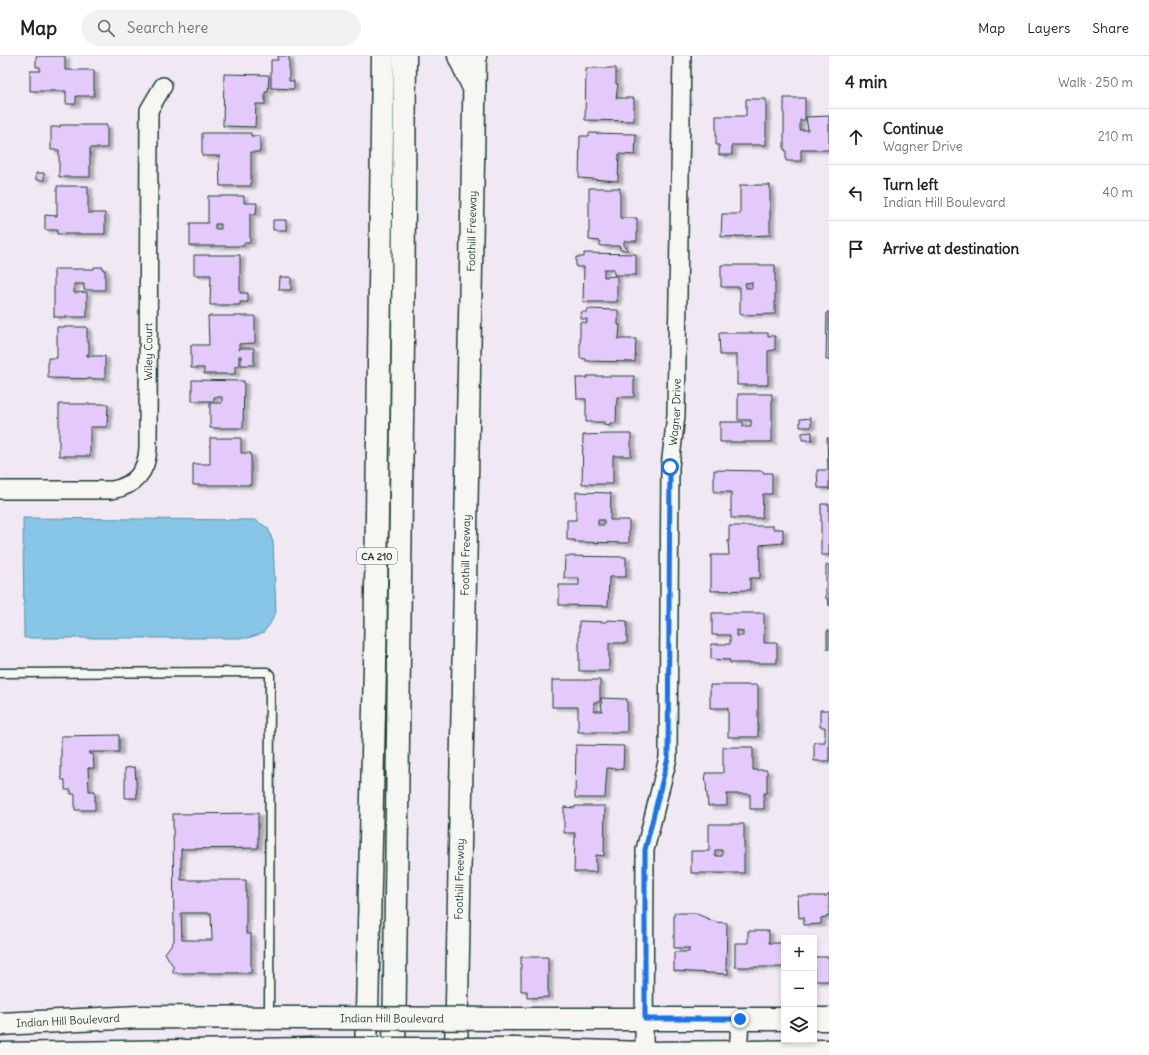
<!DOCTYPE html>
<meta charset="utf-8">
<style>
:root{--surface:#fff;--page:#f2f2f2;--text:#202124;--muted:#757577;--line:#e0e0e0}
body{margin:0;font-family:Delius,sans-serif;background:var(--page);color:var(--text)}
.controls{position:absolute;right:12px;bottom:12px;display:grid;overflow:hidden;border-radius:0px;box-shadow:0 2px 6px #0003}
.controls button{width:36px;height:36px;display:grid;place-items:center;padding:0;border:0;border-bottom:1px solid var(--line);background:var(--surface);color:var(--text);font:20px sans-serif}
.stop{position:absolute;width:12px;height:12px;margin:-9px;border:3px solid #1a73e8;border-radius:50%;background:#fff}
.stop.end{background:#1a73e8;border-color:#fff;box-shadow:0 1px 4px #0008}
.list{margin:0;padding:0;list-style:none}
h2{display:flex;justify-content:space-between;align-items:center;height:52px;margin:0;padding:0 16px;font-size:17px}
h2 small{font-size:13px;font-weight:400;color:var(--muted)}
.list li{display:grid;grid-template-columns:26px 1fr auto;gap:12px;align-items:center;box-sizing:border-box;height:56px;padding:0 16px;border-top:1px solid var(--line)}
.list b{display:block;font-size:15px;white-space:nowrap}
.list p{margin:0;font-size:13px;white-space:nowrap;color:var(--muted)}
.list em{font-size:13px;font-style:normal;color:var(--muted)}
.icon{flex:none;width:22px;height:22px;fill:none;stroke:currentColor;stroke-width:2;stroke-linecap:round;stroke-linejoin:round}
.map{position:relative;flex:none;width:829px;height:999px;overflow:hidden}
header{display:flex;align-items:center;gap:24px;box-sizing:border-box;height:56px;padding:0 20px;background:var(--surface);border-bottom:1px solid var(--line)}
header strong{font-size:19px}
nav{display:flex;gap:22px;margin-inline-start:auto;font-size:14px}
.search{width:280px;height:36px;background:var(--page);display:flex;align-items:center;gap:10px;box-sizing:border-box;padding:0 14px;border-radius:22px;color:var(--muted);font-size:15px}
main{display:flex}
aside{flex:1;background:var(--surface)}
.map>svg:first-child{display:block}
.water{fill:#87c6e7;stroke:#5d8f9f}
.building{fill:#e3cafa;stroke:#1f3d34;fill-rule:evenodd;filter:url(#shadow)}
.lines{fill:none;stroke-linecap:round;stroke-linejoin:round}
.lane-casing{stroke:#1f3d34;stroke-width:11}
.street-casing{stroke:#1f3d34;stroke-width:20}
.primary-casing{stroke:#1f3d34;stroke-width:25}
.highway-casing{stroke:#1f3d34;stroke-width:25}
.lane{stroke:#f6f6f2;stroke-width:8}
.street{stroke:#f6f6f2;stroke-width:17}
.primary{stroke:#f6f6f2;stroke-width:22}
.highway{stroke:#f6f6f2;stroke-width:22}
.primary-bridge-casing{stroke:#1f3d34;stroke-width:25;stroke-linecap:butt}
.primary-bridge{stroke:#f6f6f2;stroke-width:22}
.route{stroke:#1a73e8;stroke-width:5}
.labels{text-anchor:middle;dominant-baseline:central;stroke-width:4;stroke-linejoin:round;paint-order:stroke}
.shield{fill:#f6f6f2;stroke:#60746d;stroke-width:1}
.shield-label{font-size:10px;font-weight:bold;fill:#1f3d34}
.street-label{font-size:11px;fill:#1f3d34;stroke:#f6f6f2}
</style>
<header>
<strong>Map</strong>
<div class="search"><svg class="icon" aria-label="search" viewBox="0 0 24 24"><circle cx="10" cy="10" r="6"/><path d="M15 15l6 6"/></svg>Search here</div>
<nav><a>Map</a><a>Layers</a><a>Share</a></nav>
</header>
<main>
<div class="map">
<svg width="829" height="999" viewBox="0 0 829 999">
<defs>
<filter id="shadow"><feDropShadow dx="4.5" dy="2.5" stdDeviation="1" flood-color="#0004"/></filter>
</defs>
<rect width="100%" height="100%" fill="#f0e9f4"/>
<filter id="ink" filterUnits="userSpaceOnUse"><feTurbulence type="fractalNoise" baseFrequency=".025" numOctaves="2"/><feDisplacementMap in="SourceGraphic" scale="8" xChannelSelector="R" yChannelSelector="G"/><feConvolveMatrix kernelMatrix="1 2 1 2 8 2 1 2 1" color-interpolation-filters="sRGB"/></filter>
<g filter="url(#ink)">
<!-- water -->
<path class="water" d="M23,462L255,464L268,472L273,486L276,556L270,568L263,577L248,582H24Z"/>
<!-- building -->
<path class="building" d="M36,0H65V14H94V40H76V48H66V35H30V15H40V11H36Z
M278,0H289V25H294V33L271,32V4H278Z
M586,12H616V28H618L616,42H634V65L585,64Z
M224,18L269,19L268,36H265V48H256L255,71L223,70Z
M784,42H805V64H800V74H808L806,61L829,60V94H801V105H786V94H784Z
M746,43H766V89H732V99H719V89H716V60H746Z
M60,69H107V92H90V121H59V94H51V71H60Z
M202,77H251V80H260V96H251V130H220L219,103L220,100H202Z
M589,77L636,78L635,99L619,98L618,125L579,122L580,80H589Z
M36,117H44V124H36Z
M740,129H770V179L721,181L722,158H740Z
M57,130H88V157H105V178H57V174H45V159L57,160Z
M589,132H620V162H637V185H624V191H627V194H620V190H600V185L589,184Z
M208,140H244V147H257L256,158H250V187H244V190H190V167H208ZM215,168H221V173H215Z
M273,164H286V174H273Z
M584,197L636,198V219H614V213H604V221L617,220V246H583L584,211H576V201H584Z
M194,199H240V237H248V246H240V249H210L211,219H194Z
M721,209H775V258L740,259V231H721ZM752,226V232H746L745,227Z
M94,211H103V214H105V234H84V228H74V237L87,236V261H54V213H94Z
M280,221H291V234H279Z
M587,253L618,254V269H620L619,281L618,283H636L635,306L586,305V303L580,302V266L587,267V263H581V256H587Z
M827,256H829V304H826Z
M208,260H255V287L239,288V294L241,292H254V309H241V300H239V310H235V318H204V312H191V289H209Z
M57,271H87V286H89V298H87V300H105V323L48,322V302H57Z
M719,277H768V280H775V294L768,295V329H737V299H720Z
M587,320H634V341H617L616,367H610V370L604,369V366H586V343H577L576,322H587Z
M192,324L244,325L243,372H210V347H222V341H214V345H192Z
M738,338H772V386H720V366H743V370H751V364H738Z
M59,348H108L107,371H90V400H59Z
M811,362V371H800V363Z
M812,376V384H802V377Z
M611,378H631V400H613V428H582L583,379Z
M210,382H241V397H251V429H193V408H210Z
M827,382H829V434L828,432H818L817,414H828Z
M714,414L763,415V417H772V438H763L762,462H731V436H714Z
M576,436L611,437L610,464H629V487L575,486V484H567V464H576ZM598,464H604V469H598Z
M821,448H829V499H821Z
M729,470H773V473H783V487L760,489V522H750V534L711,535V499H729L728,485H729Z
M565,500L626,501V521H609L608,550L559,549V529H579V522H564Z
M826,509H829V550V543H826Z
M712,557H764V587H777V607H730V604L711,603V588H730V579H712ZM736,574L743,575V580H736Z
M607,564L627,565V587H609V615H579V565L607,566Z
M827,575H829V593H827Z
M552,624H600V646H594V655H602L601,642L627,643V676H578V651H552Z
M710,629H758V681H728V652H710Z
M820,654H829V705H814V686H825V671H820Z
M119,679V696H89V698H93L94,712H88L89,735H95V754H75V738H71V734H65V724H62L61,719V680Z
M576,689L624,690L623,713L607,712L605,742H575Z
M723,691H753V714H767V737H764V753H750V738H727V750H708L705,717H723Z
M135,711L137,742H125V712Z
M575,750H605L604,800L596,799V816H574L575,777H564V751L575,752Z
M258,757V792L181,793V824H246V878H251V917H173V910L165,897L174,885L173,758ZM181,857H211L212,884H182Z
M709,768H744V817H691V795H709ZM715,794H722V800H715Z
M829,837V860L821,862V868L804,869V861L799,862L798,840H826Z
M674,857H695L715,866L727,867L726,913H728V918L674,915V896H689V892H674Z
M748,875H769V887H784V911H735V887H748Z
M521,901H548V941L527,942V935H521Z
M814,901H829V925H814Z"/>
<g class="lines">
<defs>
<path id="lane" d="M0,617L267,616L270,619L269,961"/>
<g id="street">
<path id="s1" d="M0,434H112C135,430 147,415 148,392L149,54L163,30"/>
<path id="s2" d="M644,997L645,794L668,702L670,411L676,359L682,0"/>
<path d="M738,999L740,963"/>
</g>
<g id="primary">
<path d="M514,963H784"/>
<path d="M814,963H829"/>
<path id="s3" d="M0,968L139,961L309,962"/>
<path d="M514,993L644,997L829,995"/>
<path d="M0,998L308,993"/>
</g>
<g id="highway">
<path d="M459,0L473,30"/>
<path d="M366,999L375,611L383,0"/>
<path d="M394,999L403,284L405,0"/>
<path id="s4" d="M456,999L475,0"/>
</g>
</defs>
<!-- lane casing -->
<use href="#lane" class="lane-casing"/>
<!-- street casing -->
<use href="#street" class="street-casing"/>
<!-- primary casing -->
<use href="#primary" class="primary-casing"/>
<!-- highway casing -->
<use href="#highway" class="highway-casing"/>
<!-- lane -->
<use href="#lane" class="lane"/>
<!-- street -->
<use href="#street" class="street"/>
<!-- primary -->
<use href="#primary" class="primary"/>
<!-- highway -->
<use href="#highway" class="highway"/>
<defs>
<g id="primary-bridge">
<path id="s5" d="M309,962L514,963"/>
<path d="M308,993H514"/>
</g>
</defs>
<!-- primary-bridge casing -->
<use href="#primary-bridge" class="primary-bridge-casing"/>
<!-- primary-bridge -->
<use href="#primary-bridge" class="primary-bridge"/>
</g>
</g>
<g class="lines" filter="url(#ink)">
<!-- route -->
<path class="route" d="M670,411L668,702L645,794V963H740"/>
</g>
<g class="labels">
<!-- shield labels -->
<rect class="shield" x="357" y="492" width="40" height="16" rx="3"/>
<g class="shield-label">
<text x="377" y="500">CA 210</text>
</g>
<!-- street labels -->
<g class="street-label">
<text stroke="none"><textPath href="#s4" startOffset="824">Foothill Freeway</textPath></text>
<text stroke="none"><textPath href="#s1" startOffset="269">Wiley Court</textPath></text>
<text stroke="none"><textPath href="#s2" startOffset="644">Wagner Drive</textPath></text>
<text stroke="none"><textPath href="#s4" startOffset="500">Foothill Freeway</textPath></text>
<text stroke="none"><textPath href="#s4" startOffset="176">Foothill Freeway</textPath></text>
<text stroke="none"><textPath href="#s5" startOffset="83">Indian Hill Boulevard</textPath></text>
<text stroke="none"><textPath href="#s3" startOffset="68">Indian Hill Boulevard</textPath></text>
</g>
</g>
</svg>
<div class="controls">
<button>+</button>
<button>−</button>
<button><svg class="icon" aria-label="layers" viewBox="0 0 24 24"><path d="M12 4l9 5-9 5-9-5zM3 14l9 5 9-5"/></svg></button>
</div>
<div class="stop" style="left:670px;top:411px"></div>
<div class="stop end" style="left:740px;top:963px"></div>
</div>
<aside>
<h2>4 min<small>Walk · 250 m</small></h2>
<ul class="list">
<li><svg class="icon" aria-label="ahead" viewBox="0 0 24 24"><path d="M12 20V5M6 11l6-6 6 6"/></svg><div><b>Continue</b><p>Wagner Drive</p></div><em>210 m</em></li>
<li><svg class="icon" aria-label="left" viewBox="0 0 24 24"><path d="M17 20v-9H6M10 6l-5 5 5 5"/></svg><div><b>Turn left</b><p>Indian Hill Boulevard</p></div><em>40 m</em></li>
<li><svg class="icon" aria-label="arrive" viewBox="0 0 24 24"><path d="M6 21V4h12l-3 4 3 4H6"/></svg><div><b>Arrive at destination</b></div></li>
</ul>
</aside>
</main>
